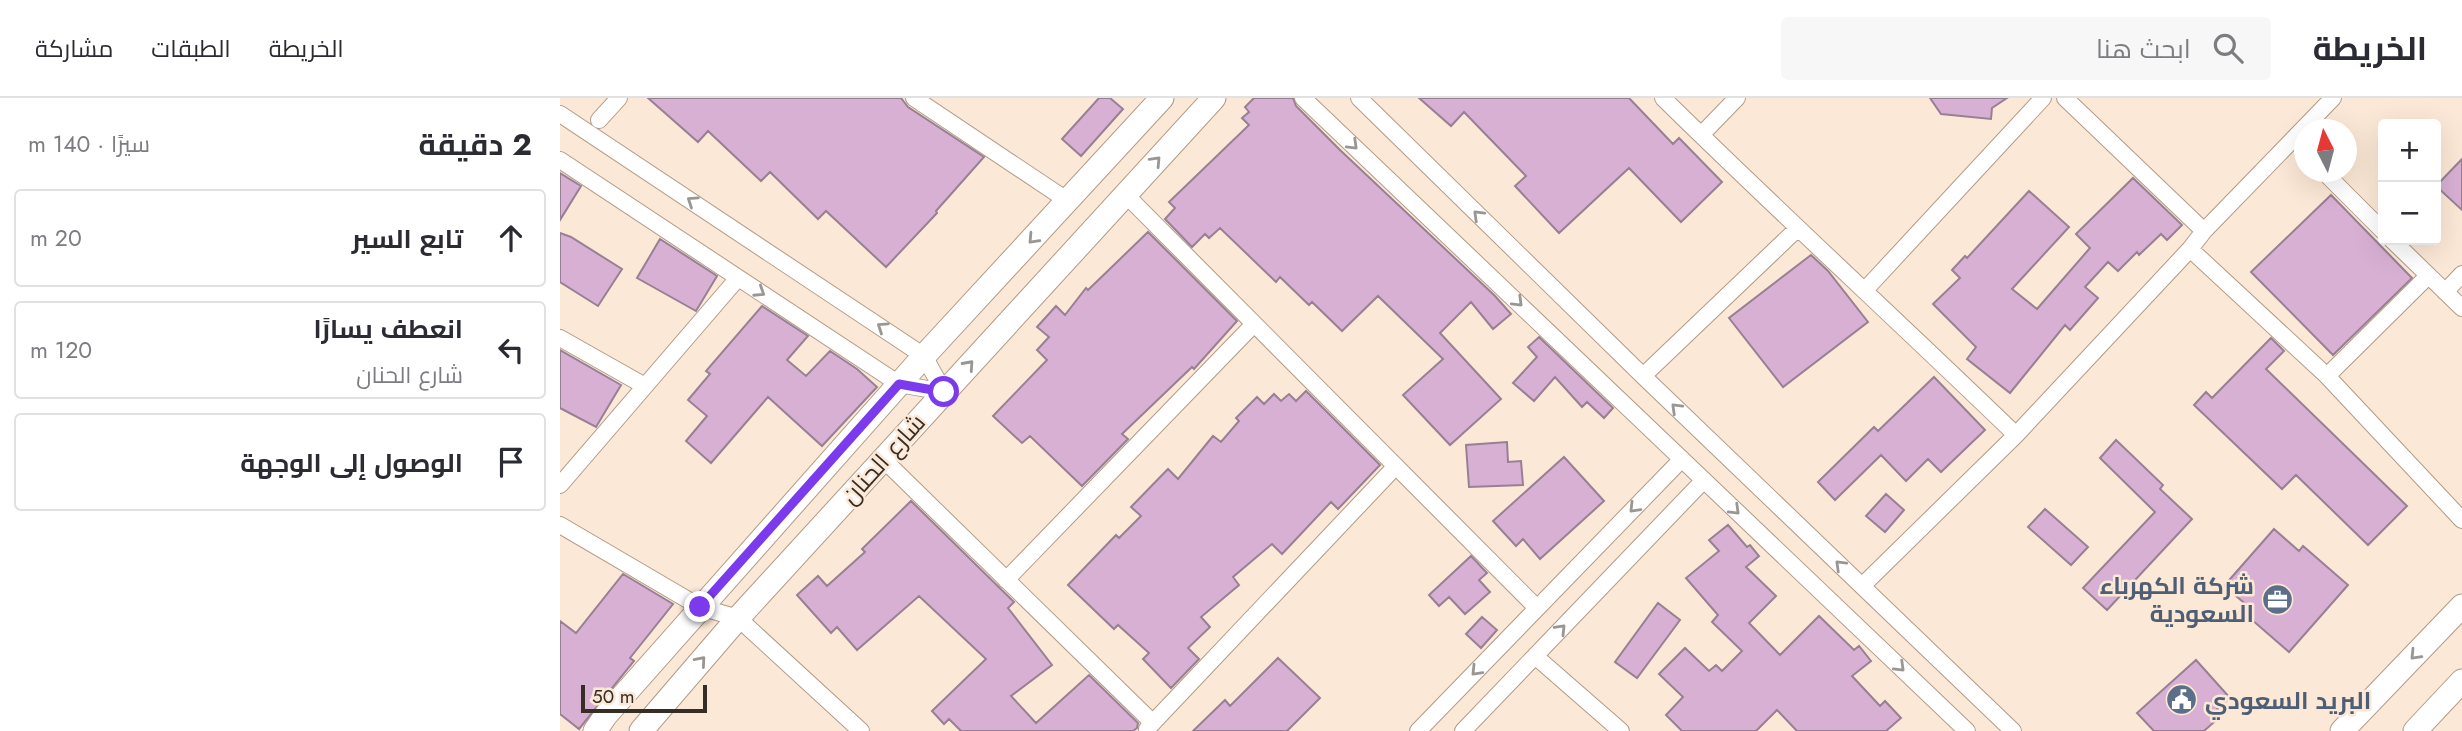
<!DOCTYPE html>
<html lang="ar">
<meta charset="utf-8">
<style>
:root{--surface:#fff;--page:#f7f7f7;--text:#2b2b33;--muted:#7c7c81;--line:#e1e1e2}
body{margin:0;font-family:Jost,Cairo,sans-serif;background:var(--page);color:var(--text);direction:rtl}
.controls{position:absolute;right:21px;top:21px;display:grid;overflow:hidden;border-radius:7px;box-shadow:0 7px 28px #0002}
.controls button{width:63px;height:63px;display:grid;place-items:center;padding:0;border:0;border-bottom:2px solid var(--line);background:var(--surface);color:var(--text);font:35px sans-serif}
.compass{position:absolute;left:1734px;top:21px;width:63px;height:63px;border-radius:50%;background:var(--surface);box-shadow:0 7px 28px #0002;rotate:354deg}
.scale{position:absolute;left:21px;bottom:18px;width:126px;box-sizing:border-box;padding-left:7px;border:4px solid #362d25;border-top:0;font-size:19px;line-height:24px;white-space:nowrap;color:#362d25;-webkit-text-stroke:5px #fce8d6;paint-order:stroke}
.stop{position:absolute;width:21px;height:21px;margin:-16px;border:5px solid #7c3aed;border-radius:50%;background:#fff}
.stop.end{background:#7c3aed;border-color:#fff;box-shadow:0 2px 7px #0008}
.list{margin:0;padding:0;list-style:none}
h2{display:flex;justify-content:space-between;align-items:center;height:91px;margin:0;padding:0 28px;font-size:30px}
h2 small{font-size:23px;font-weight:400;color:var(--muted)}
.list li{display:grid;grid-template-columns:46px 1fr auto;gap:21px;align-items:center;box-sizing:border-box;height:98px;margin:0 14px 14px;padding:0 14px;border:2px solid var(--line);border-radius:7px}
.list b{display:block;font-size:26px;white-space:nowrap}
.list p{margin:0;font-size:23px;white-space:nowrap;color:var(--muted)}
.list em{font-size:23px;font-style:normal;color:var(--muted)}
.icon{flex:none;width:38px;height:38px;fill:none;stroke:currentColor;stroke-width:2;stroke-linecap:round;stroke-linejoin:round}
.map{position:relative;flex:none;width:1902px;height:633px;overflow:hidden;direction:ltr}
header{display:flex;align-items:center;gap:42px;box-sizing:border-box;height:98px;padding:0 35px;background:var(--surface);border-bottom:2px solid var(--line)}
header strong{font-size:33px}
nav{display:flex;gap:38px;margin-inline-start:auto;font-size:24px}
.search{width:490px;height:63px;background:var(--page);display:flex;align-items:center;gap:18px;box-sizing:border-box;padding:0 24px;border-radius:7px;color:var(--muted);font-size:26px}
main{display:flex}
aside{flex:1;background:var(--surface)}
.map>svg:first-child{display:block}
.building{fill:#d8b0d4;stroke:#978094;stroke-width:2}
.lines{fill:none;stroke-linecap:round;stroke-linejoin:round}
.street-casing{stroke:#b19b86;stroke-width:18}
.secondary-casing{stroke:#b19b86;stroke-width:25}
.street{stroke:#fff;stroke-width:16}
.secondary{stroke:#fff;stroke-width:23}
.oneway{stroke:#9a9692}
.route{stroke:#7c3aed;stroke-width:9}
.labels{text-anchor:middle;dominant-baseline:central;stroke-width:5;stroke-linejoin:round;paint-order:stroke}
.street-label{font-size:24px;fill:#362d25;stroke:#fce8d6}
.service-label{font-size:24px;font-weight:bold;fill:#4e5e75;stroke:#fce8d6;text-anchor:end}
</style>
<header>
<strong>الخريطة</strong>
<div class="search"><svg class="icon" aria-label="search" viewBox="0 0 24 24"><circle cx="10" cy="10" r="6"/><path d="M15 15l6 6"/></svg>ابحث هنا</div>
<nav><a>الخريطة</a><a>الطبقات</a><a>مشاركة</a></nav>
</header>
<main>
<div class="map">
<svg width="1902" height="633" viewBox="0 0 1902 633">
<rect width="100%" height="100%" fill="#fce8d6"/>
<!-- building -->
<path class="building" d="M88,0H341L348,9L424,59L376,113L377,115L326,169L266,113L258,121L210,74L201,83L148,33L138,44Z
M539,0H550L563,11L521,58L502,41Z
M694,0H733L736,8L780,52L935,198L951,216L933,231L911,204L880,235L941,301L890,347L843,297L883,261L818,198L782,233L752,204L749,207L720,179L716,184L660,130L649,140L645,136L632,149L605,121L615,110L609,104L689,27L682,20L689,14L685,9Z
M859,0H1069L1113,46L1119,40L1162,84L1121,124L1069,70L999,135L955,88L966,78L904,14L891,28Z
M1370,0H1447L1432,10L1431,21L1381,16Z
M1902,61V112L1876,88Z
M0,75L21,88L0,122Z
M1573,80L1622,127L1607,142L1601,136L1579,157L1577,154L1558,173L1548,164L1525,189L1538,200L1510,232L1505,227L1450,295L1407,261L1416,249L1373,206L1400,180L1392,172L1405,158L1407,160L1469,93L1509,129L1452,191L1477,211L1530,150L1516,136Z
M1771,97L1852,180L1773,257L1691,174Z
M588,134L677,223L634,271L632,269L562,336L568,341L522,388L470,338L462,345L433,318L487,262L477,252L489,239L477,229L496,208L505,217L526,190L528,192Z
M0,135L11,139L62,171L38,208L0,184Z
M100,141L157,178L136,213L77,180Z
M1251,157L1268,173L1308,224L1223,289L1169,220Z
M202,208L248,238L227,262L246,278L270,253L297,271L317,289L262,348L208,299L151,365L126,343L147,318L128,302L150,276L146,273Z
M979,239L1053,310L1044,320L1027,304L1022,309L995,279L974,303L953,285L977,259L968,249Z
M1711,240L1724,253L1706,271L1847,408L1808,447L1736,377L1722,391L1634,307L1646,294L1652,300Z
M0,252L61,287L36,329L0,310Z
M1374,279L1425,332L1381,374L1368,361L1346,383L1321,357L1275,402L1258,384L1314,329L1318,333Z
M746,293L820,367L778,411L771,404L722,456L712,446L673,479L679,487L641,519L650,529L628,550L639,561L611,590L583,561L589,555L558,527L554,531L508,487L556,437L559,440L581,418L571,409L608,371L618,381L653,338L661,344L679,323L676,320L697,299L704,306L714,296L721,303L729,296L736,303Z
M1556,342L1603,387L1600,391L1632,421L1547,512L1523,490L1595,414L1540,360Z
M947,344L948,364L961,363L963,387L909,389L906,347Z
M1004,359L1044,403L980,461L963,441L956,448L933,423Z
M1326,396L1344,412L1325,434L1306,418Z
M351,403L454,504L448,510L492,567L451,598L476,625L529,577L578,625L577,630L573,633H401L389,621L384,626L372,613L426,561L359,498L297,552L277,529L271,535L237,497L258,478L267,488L305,454L302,451Z
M1485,411L1528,449L1511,467L1468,429Z
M1168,427L1187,449L1190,447L1199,458L1186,469L1216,498L1189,525L1220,557L1259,518L1294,552L1299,548L1311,563L1292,578L1320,608L1325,603L1341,620L1326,633H1237L1217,612L1196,633H1122L1106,617L1123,599L1099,576L1125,550L1149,573L1156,567L1162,573L1182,553L1152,524L1158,517L1126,480L1159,453L1149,442Z
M1714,431L1739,453L1743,448L1788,487L1729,554L1684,515L1689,509L1664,488Z
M911,458L927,475L919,482L930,494L905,516L889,499L879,508L869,497Z
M63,476L113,506L70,560L74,563L19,631L0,616V523L16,535Z
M1098,505L1120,522L1077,580L1055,564Z
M922,519L937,532L921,550L906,536Z
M718,560L760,600L727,633H633L665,602L670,608Z
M1636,562L1670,600L1657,611L1662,617L1644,633H1594L1577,615Z"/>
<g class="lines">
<defs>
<path id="street" d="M354,0L508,103
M743,0L1407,633
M799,0L1083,278L1453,633
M1103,0C1219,114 1339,224 1456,337
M1505,0L1644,133
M0,16L364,258L384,294
M39,22L59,0
M1141,37L1177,0
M0,62L339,286L384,294
M1764,74L1823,133
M565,96L977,510
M1832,142L1902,210
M1630,151L1767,278L1902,422
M1305,192L1483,0
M1885,194L1902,176
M0,240L85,288
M1083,278L1237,131
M1767,278L1868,178
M323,361L593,625
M0,387L178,180
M0,427L140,509L178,520L301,633
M446,482L694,226
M1302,488L1456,337L1630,151L1644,133L1773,0
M975,558L1061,633
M587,631L836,368
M858,633L1122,361
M903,633L1144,382"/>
<path id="secondary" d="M35,633L46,617L364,258L602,0
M81,633L178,520L654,0
M1782,633L1902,508
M1855,633L1902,583"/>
</defs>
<!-- street casing -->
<use href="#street" class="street-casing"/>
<!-- secondary casing -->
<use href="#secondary" class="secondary-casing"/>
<!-- street -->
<use href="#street" class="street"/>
<!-- secondary -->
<use href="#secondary" class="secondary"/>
</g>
<!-- one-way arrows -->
<defs><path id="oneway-chevron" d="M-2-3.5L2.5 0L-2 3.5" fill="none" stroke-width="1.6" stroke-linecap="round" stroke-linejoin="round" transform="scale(1.75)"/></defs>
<g class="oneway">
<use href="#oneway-chevron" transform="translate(793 47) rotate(44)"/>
<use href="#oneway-chevron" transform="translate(596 63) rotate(-47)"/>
<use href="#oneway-chevron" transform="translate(132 103) rotate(-146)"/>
<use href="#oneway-chevron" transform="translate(918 117) rotate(-136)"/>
<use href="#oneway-chevron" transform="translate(473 141) rotate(133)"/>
<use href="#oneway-chevron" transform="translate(200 194) rotate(33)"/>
<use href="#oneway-chevron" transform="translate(958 204) rotate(44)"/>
<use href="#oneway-chevron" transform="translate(322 229) rotate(-146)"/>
<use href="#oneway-chevron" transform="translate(409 267) rotate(-48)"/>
<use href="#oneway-chevron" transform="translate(1116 310) rotate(-136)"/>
<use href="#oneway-chevron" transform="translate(1074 410) rotate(134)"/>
<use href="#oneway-chevron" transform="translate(1175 412) rotate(44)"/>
<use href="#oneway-chevron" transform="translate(1280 467) rotate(-136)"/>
<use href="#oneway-chevron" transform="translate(1001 531) rotate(-46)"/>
<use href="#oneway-chevron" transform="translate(1855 557) rotate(134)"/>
<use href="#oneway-chevron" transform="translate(141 563) rotate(-49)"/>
<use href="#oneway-chevron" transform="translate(1340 569) rotate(44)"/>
<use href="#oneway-chevron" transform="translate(916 573) rotate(134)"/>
</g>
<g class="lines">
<!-- route -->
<path class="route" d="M140,509L339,286L384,294"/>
</g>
<!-- icons -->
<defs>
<symbol id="office-disc" viewBox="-11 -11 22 22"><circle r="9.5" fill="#5c6f8a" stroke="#fce8d6"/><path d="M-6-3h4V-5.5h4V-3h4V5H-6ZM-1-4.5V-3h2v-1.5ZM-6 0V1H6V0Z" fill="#fff"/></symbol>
<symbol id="civic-disc" viewBox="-11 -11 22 22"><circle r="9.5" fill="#5c6f8a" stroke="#fce8d6"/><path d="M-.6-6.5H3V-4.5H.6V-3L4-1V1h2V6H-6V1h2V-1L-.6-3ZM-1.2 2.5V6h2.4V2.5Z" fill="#fff"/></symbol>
</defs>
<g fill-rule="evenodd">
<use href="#office-disc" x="1700" y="484" width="35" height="35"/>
<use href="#civic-disc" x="1604" y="584" width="35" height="35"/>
</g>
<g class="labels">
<!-- street labels -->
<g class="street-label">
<text transform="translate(323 361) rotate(-48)">شارع الحنان</text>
</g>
<!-- service labels -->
<g class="service-label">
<text x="1694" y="487">شركة الكهرباء<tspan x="1694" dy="28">السعودية</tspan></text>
<text x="1645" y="602" text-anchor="start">البريد السعودي</text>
</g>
</g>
</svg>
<div class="controls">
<button>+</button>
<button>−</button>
</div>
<svg class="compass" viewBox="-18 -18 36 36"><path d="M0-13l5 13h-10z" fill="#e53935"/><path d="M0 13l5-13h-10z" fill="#7c7c81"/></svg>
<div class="scale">50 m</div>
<div class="stop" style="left:384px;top:294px"></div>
<div class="stop end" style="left:140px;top:509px"></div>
</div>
<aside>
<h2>2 دقيقة<small>سيرًا · 140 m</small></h2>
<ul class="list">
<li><svg class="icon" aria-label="ahead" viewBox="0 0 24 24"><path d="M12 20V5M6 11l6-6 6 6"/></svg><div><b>تابع السير</b></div><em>20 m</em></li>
<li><svg class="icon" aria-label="left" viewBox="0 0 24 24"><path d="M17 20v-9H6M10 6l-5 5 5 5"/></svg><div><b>انعطف يسارًا</b><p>شارع الحنان</p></div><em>120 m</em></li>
<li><svg class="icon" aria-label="arrive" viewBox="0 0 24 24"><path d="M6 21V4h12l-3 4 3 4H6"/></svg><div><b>الوصول إلى الوجهة</b></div></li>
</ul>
</aside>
</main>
